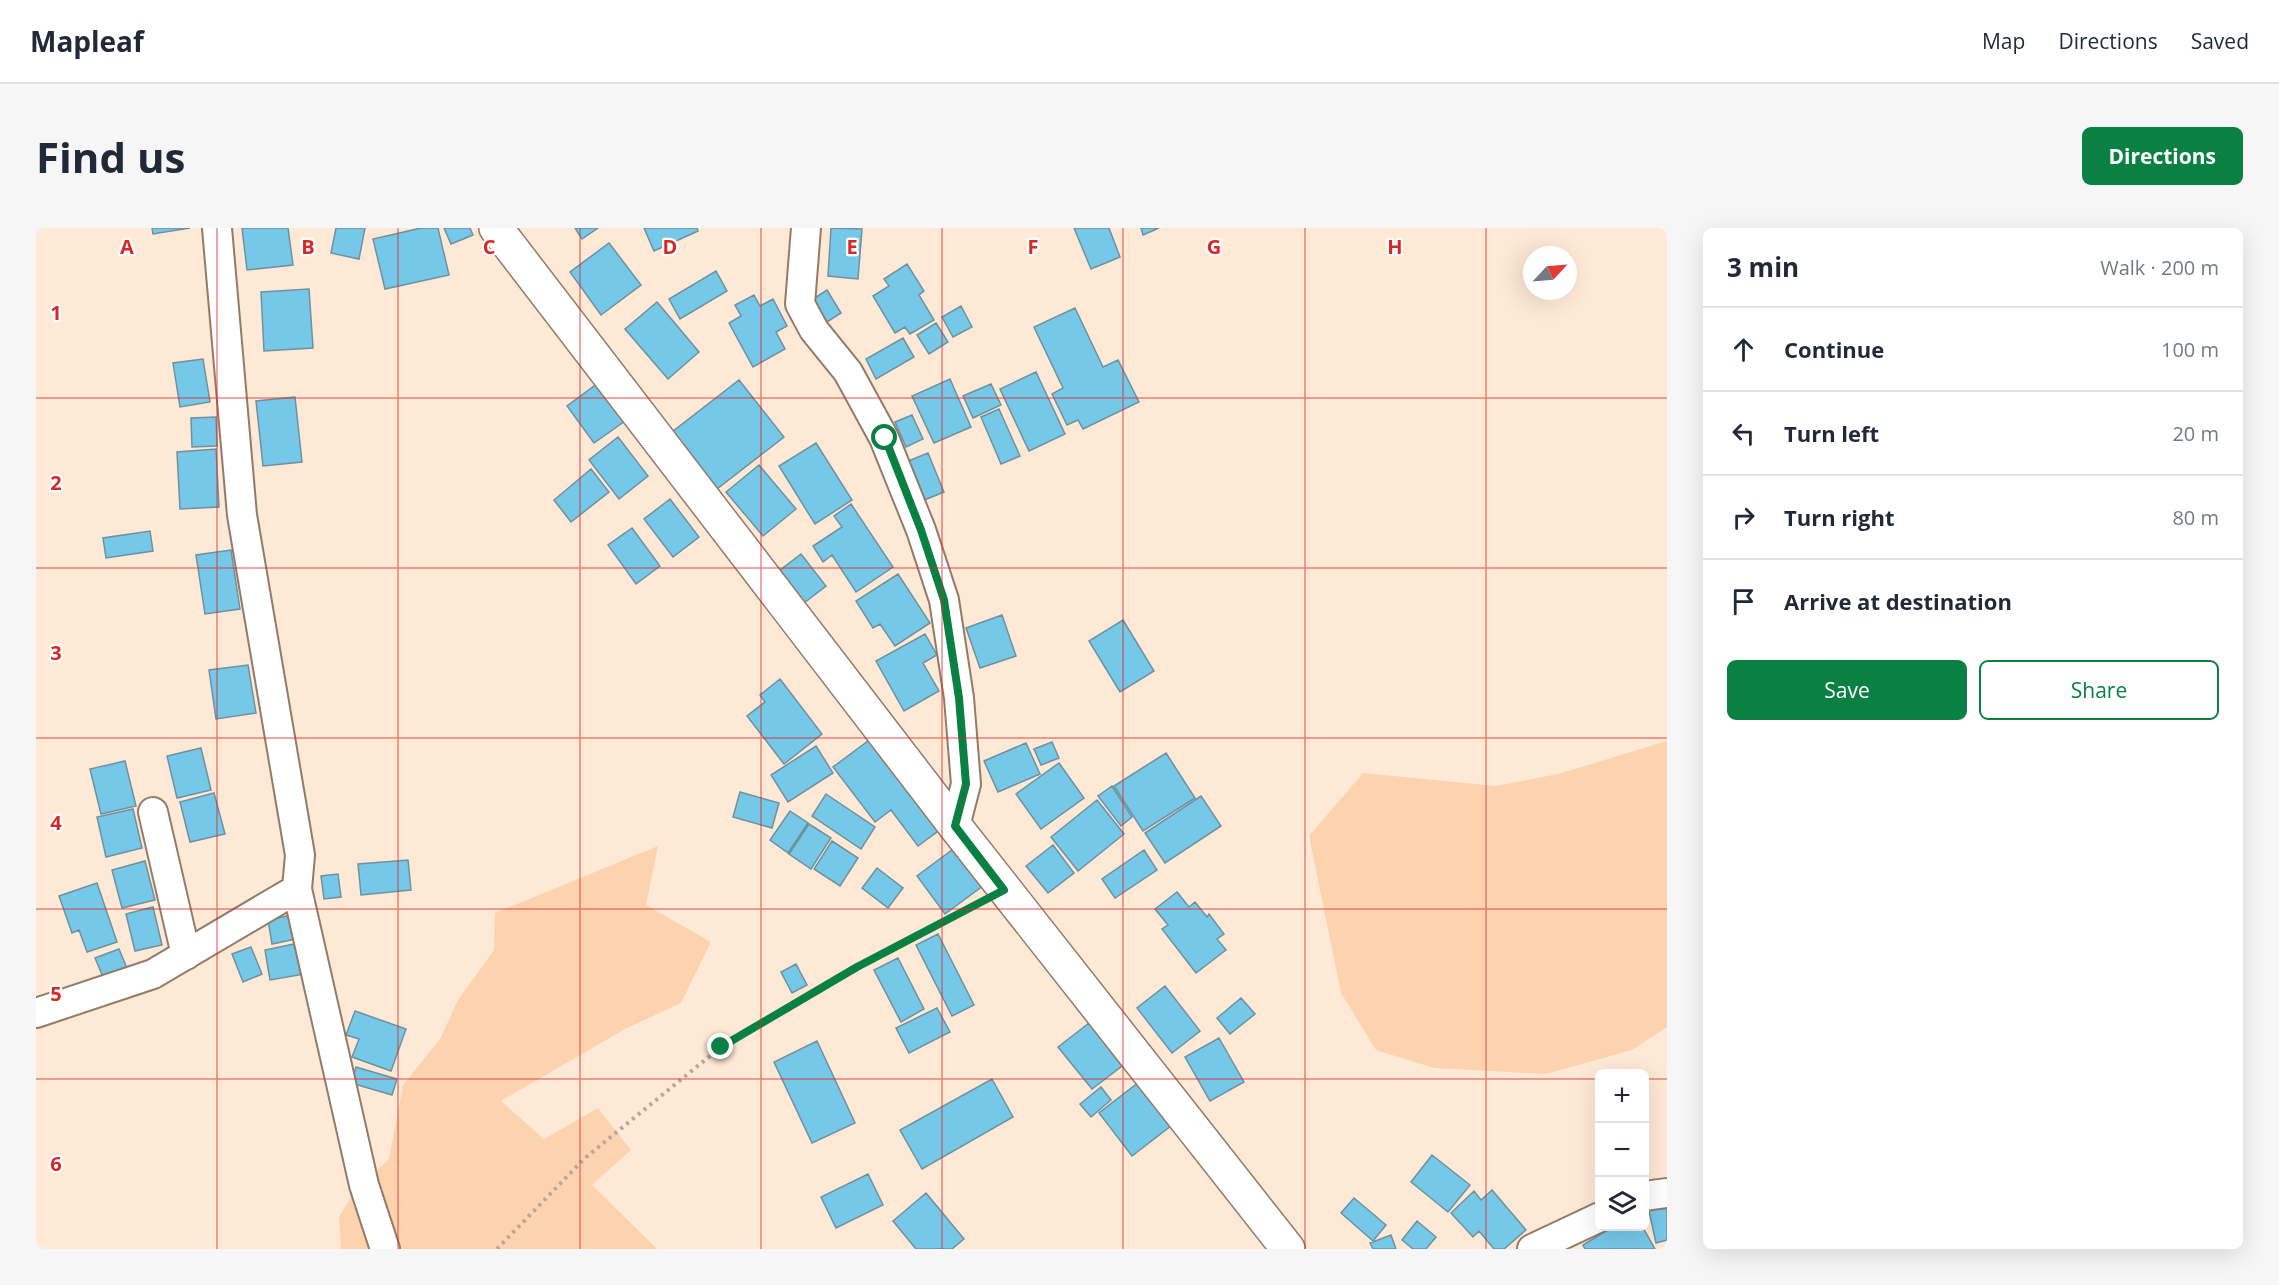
<!DOCTYPE html>
<meta charset="utf-8">
<style>
:root{--surface:#fff;--page:#f6f6f7;--text:#1f2937;--muted:#747a83;--line:#e0e1e3;--accent:#0b8043}
body{margin:0;font-family:"Open Sans",sans-serif;background:var(--page);color:var(--text)}
.controls{position:absolute;right:18px;bottom:18px;display:grid;overflow:hidden;border-radius:9px;box-shadow:0 6px 24px #0002}
.controls button{width:54px;height:54px;display:grid;place-items:center;padding:0;border:0;border-bottom:2px solid var(--line);background:var(--surface);color:var(--text);font:30px sans-serif}
.compass{position:absolute;left:1487px;top:18px;width:54px;height:54px;border-radius:50%;background:var(--surface);box-shadow:0 6px 24px #0002;rotate:64deg}
.stop{position:absolute;width:18px;height:18px;margin:-14px;border:4px solid #0b8043;border-radius:50%;background:#fff}
.stop.end{background:#0b8043;border-color:#fff;box-shadow:0 2px 6px #0008}
.list{margin:0;padding:0;list-style:none}
h2{display:flex;justify-content:space-between;align-items:center;height:78px;margin:0;padding:0 24px;font-size:26px}
h2 small{font-size:20px;font-weight:400;color:var(--muted)}
.list li{display:grid;grid-template-columns:39px 1fr auto;gap:18px;align-items:center;box-sizing:border-box;height:84px;padding:0 24px;border-top:2px solid var(--line)}
.list b{display:block;font-size:22px;white-space:nowrap}
.list em{font-size:20px;font-style:normal;color:var(--muted)}
.actions{display:flex;gap:12px;padding:18px 24px}
.actions a{flex:1;padding:14px 0;border:2px solid var(--accent);border-radius:9px;text-align:center;font-size:21px;color:var(--accent)}
.actions .main{background:var(--accent);color:#fff}
.icon{flex:none;width:33px;height:33px;fill:none;stroke:currentColor;stroke-width:2;stroke-linecap:round;stroke-linejoin:round}
.map{position:relative;flex:none;width:1631px;height:1021px;overflow:hidden;border-radius:9px}
header{display:flex;align-items:center;gap:36px;box-sizing:border-box;height:84px;padding:0 30px;background:var(--surface);border-bottom:2px solid var(--line)}
header strong{font-size:28px}
nav{display:flex;gap:33px;margin-inline-start:auto;font-size:21px}
.intro{display:flex;align-items:center;justify-content:space-between;box-sizing:border-box;height:144px;padding:0 36px}
h1{margin:0;font-size:42px}
.button{padding:15px 27px;border-radius:9px;background:var(--accent);color:#fff;font-size:21px;font-weight:700}
main{display:flex;gap:36px;padding:0 36px}
aside{flex:1;background:var(--surface);border-radius:9px;box-shadow:0 6px 24px #0002}
.map>svg:first-child{display:block}
.green{fill:#fdd3af}
.building{fill:#76c8e8;stroke:#6f909e;stroke-width:1.5}
.lines{fill:none;stroke-linecap:round;stroke-linejoin:round}
.street-casing{stroke:#937b67;stroke-width:32}
.secondary-casing{stroke:#937b67;stroke-width:36}
.path{stroke:#b8a798;stroke-width:4;stroke-dasharray:3 4.5;stroke-linecap:butt}
.street{stroke:#fff;stroke-width:28}
.secondary{stroke:#fff;stroke-width:33}
.route{stroke:#0b8043;stroke-width:8}
.grid{fill:none;stroke:#d62828;stroke-width:1.5;stroke-opacity:0.55}
.grid-label{font-size:20px;text-anchor:middle;font-weight:bold;fill:#d62828;stroke:#fff;stroke-width:4.5;stroke-linejoin:round;paint-order:stroke}
</style>
<header>
<strong>Mapleaf</strong>
<nav><a>Map</a><a>Directions</a><a>Saved</a></nav>
</header>
<div class="intro"><h1>Find us</h1><a class="button">Directions</a></div>
<main>
<div class="map">
<svg width="1631" height="1021" viewBox="0 0 1631 1021">
<rect width="100%" height="100%" fill="#fee9d6"/>
<!-- green -->
<path class="green" d="M1631,513V799L1596,822L1510,846L1398,840L1340,822L1305,765L1273,608L1327,545L1460,558L1522,546Z
M622,618L610,677L675,714L645,775L589,801L465,873L508,911L562,880L595,922L556,957L621,1021H305L303,989L320,961L353,931L367,857L404,811L422,772L458,722L459,685Z"/>
<!-- building -->
<path class="building" d="M116,0H154L117,6Z
M206,0H252L257,37L211,42Z
M300,0H329L323,31L295,25Z
M385,0H402L413,47L349,61L337,11Z
M408,0H434L437,7L415,16Z
M539,0H562L546,11Z
M608,0H661L662,3L618,23Z
M795,0L826,1L822,51L792,48Z
M1038,0H1073L1084,29L1055,41Z
M1105,0H1123L1107,7Z
M573,15L605,57L565,87L534,44Z
M871,36L888,63L883,67L898,92L874,106L869,99L859,105L837,68L853,58L848,51Z
M680,43L691,63L644,91L633,71Z
M273,61L277,120L228,123L225,64Z
M791,62L805,85L791,94L777,71Z
M718,67L724,78L737,71L751,98L740,104L749,121L717,139L693,95L705,88L699,77Z
M621,74L663,124L632,151L589,101Z
M925,78L936,99L917,109L906,89Z
M1039,80L1067,139L1082,132L1103,174L1047,201L1042,192L1031,197L1016,166L1027,160L998,99Z
M900,95L912,114L893,126L881,107Z
M867,110L878,129L840,151L830,131Z
M167,131L174,174L144,179L137,135Z
M1000,144L1029,206L993,223L964,161Z
M914,151L935,199L898,215L876,168Z
M703,152L748,209L681,261L636,204Z
M562,155L589,193L558,215L531,178Z
M955,156L965,177L937,190L927,168Z
M259,169L266,234L227,238L220,173Z
M963,181L984,228L965,236L945,189Z
M876,187L887,211L870,219L859,194Z
M180,189L181,218L156,219L155,190Z
M582,209L612,248L583,271L553,232Z
M780,215L816,272L779,296L743,238Z
M180,221L183,279L144,281L141,224Z
M892,225L908,264L886,273L870,234Z
M723,237L760,281L727,308L690,264Z
M555,241L573,264L535,294L518,272Z
M634,271L663,309L637,329L608,291Z
M815,276L857,339L820,364L796,327L787,334L777,318L806,299L798,288Z
M596,300L624,338L600,356L572,317Z
M114,303L117,323L70,330L67,310Z
M195,322L204,381L169,386L160,327Z
M765,326L790,358L768,375L743,343Z
M862,346L894,395L859,418L844,396L837,400L820,373Z
M966,387L980,428L944,440L930,400Z
M1087,392L1118,443L1084,464L1053,413Z
M889,406L901,427L887,435L903,463L868,483L840,433Z
M212,437L220,485L180,491L173,442Z
M744,451L786,506L748,536L711,488L729,474L724,467Z
M840,507L909,598L882,618L855,582L839,594L797,539Z
M1016,514L1023,530L1005,537L998,521Z
M990,515L1004,546L962,564L948,533Z
M780,518L797,545L752,574L735,547Z
M165,520L175,562L141,570L131,528Z
M1130,525L1159,570L1107,603L1078,558Z
M89,533L100,578L65,586L54,541Z
M1023,535L1048,570L1005,601L980,566Z
M1076,558L1096,589L1085,598L1062,568Z
M704,564L743,575L736,600L697,589Z
M178,565L189,606L154,614L144,574Z
M790,566L839,599L825,621L776,588Z
M1165,568L1185,598L1129,635L1109,605Z
M1061,572L1088,606L1042,643L1015,609Z
M97,581L106,620L70,629L61,589Z
M754,583L772,595L752,625L734,612Z
M773,596L795,610L775,641L753,626Z
M796,613L822,630L804,658L778,641Z
M924,616L952,654L909,686L881,648Z
M1017,617L1038,645L1012,665L990,638Z
M1108,622L1121,642L1079,670L1066,651Z
M372,632L375,662L325,667L322,636Z
M109,633L119,672L86,680L76,642Z
M841,640L867,660L852,680L826,660Z
M302,646L305,669L288,671L285,648Z
M61,655L81,714L51,724L43,702L36,705L23,668Z
M1141,664L1153,679L1159,674L1171,689L1173,686L1188,706L1181,711L1190,722L1160,745L1126,701L1132,697L1119,681Z
M117,679L126,717L99,723L90,686Z
M256,687L260,711L236,716L232,692Z
M902,706L938,777L916,788L880,717Z
M263,715L269,746L234,752L229,722Z
M215,719L226,746L207,754L196,726Z
M83,721L91,740L67,749L59,730Z
M862,730L888,781L865,794L838,742Z
M760,736L771,757L756,765L745,744Z
M1129,758L1164,803L1136,825L1101,780Z
M1205,770L1219,786L1194,806L1181,790Z
M901,780L914,804L873,825L860,800Z
M319,783L370,801L355,843L316,829L323,811L310,807Z
M1053,795L1061,806L1068,801L1082,819L1075,824L1086,838L1056,861L1022,819Z
M1183,810L1208,854L1174,873L1149,829Z
M781,813L819,895L776,915L738,834Z
M320,839L361,851L356,867L315,855Z
M956,851L977,889L886,941L864,902Z
M1103,854L1136,897L1096,928L1063,885Z
M1065,859L1075,872L1055,889L1044,876Z
M1396,927L1434,957L1412,984L1375,954Z
M832,946L847,977L800,1000L785,969Z
M1456,962L1490,1002L1468,1021H1458L1443,1003L1437,1009L1415,985L1438,963L1445,972Z
M890,965L928,1011L916,1021H880L857,993Z
M1318,970L1350,997L1337,1013L1305,985Z
M1631,978V1012L1620,1015L1613,983Z
M1381,993L1400,1009L1390,1021H1377L1366,1012Z
M1578,998H1606L1619,1021H1549L1547,1017Z
M1355,1007L1360,1021H1337L1334,1015Z"/>
<g class="lines">
<defs>
<path id="street" d="M181,0L206,287L264,627L261,661L328,957L349,1021
M770,0L764,76L778,102L812,144L848,210L885,302L908,372L923,470L930,556L919,598
M117,584L150,727
M0,785L117,746L261,661
M1608,968L1631,965
M1496,1021L1564,989"/>
<path id="secondary" d="M460,0L919,598L1252,1021"/>
</defs>
<!-- street casing -->
<use href="#street" class="street-casing"/>
<!-- secondary casing -->
<use href="#secondary" class="secondary-casing"/>
<!-- path -->
<path class="path" d="M461,1021L549,930L685,819L821,739L944,674"/>
<!-- street -->
<use href="#street" class="street"/>
<!-- secondary -->
<use href="#secondary" class="secondary"/>
</g>
<g class="lines">
<!-- route -->
<path class="route" d="M685,819L821,739L968,662L919,598L930,556L923,470L908,372L885,302L849,210"/>
</g>
<!-- grid -->
<path class="grid" d="M181,0V1021M362,0V1021M544,0V1021M725,0V1021M906,0V1021M1087,0V1021M1269,0V1021M1450,0V1021M0,170H1631M0,340H1631M0,510H1631M0,681H1631M0,851H1564M1608,851H1631"/>
<g class="grid-label">
<text x="91" y="26">A</text>
<text x="272" y="26">B</text>
<text x="453" y="26">C</text>
<text x="634" y="26">D</text>
<text x="816" y="26">E</text>
<text x="997" y="26">F</text>
<text x="1178" y="26">G</text>
<text x="1359" y="26">H</text>
<text x="20" y="92">1</text>
<text x="20" y="262">2</text>
<text x="20" y="432">3</text>
<text x="20" y="602">4</text>
<text x="20" y="773">5</text>
<text x="20" y="943">6</text>
</g>
</svg>
<div class="controls">
<button>+</button>
<button>−</button>
<button><svg class="icon" aria-label="layers" viewBox="0 0 24 24"><path d="M12 4l9 5-9 5-9-5zM3 14l9 5 9-5"/></svg></button>
</div>
<svg class="compass" viewBox="-18 -18 36 36"><path d="M0-13l5 13h-10z" fill="#e53935"/><path d="M0 13l5-13h-10z" fill="#747a83"/></svg>
<div class="stop" style="left:849px;top:210px"></div>
<div class="stop end" style="left:685px;top:819px"></div>
</div>
<aside>
<h2>3 min<small>Walk · 200 m</small></h2>
<ul class="list">
<li><svg class="icon" aria-label="ahead" viewBox="0 0 24 24"><path d="M12 20V5M6 11l6-6 6 6"/></svg><div><b>Continue</b></div><em>100 m</em></li>
<li><svg class="icon" aria-label="left" viewBox="0 0 24 24"><path d="M17 20v-9H6M10 6l-5 5 5 5"/></svg><div><b>Turn left</b></div><em>20 m</em></li>
<li><svg class="icon" aria-label="right" viewBox="0 0 24 24"><path d="M7 20v-9h11M14 6l5 5-5 5"/></svg><div><b>Turn right</b></div><em>80 m</em></li>
<li><svg class="icon" aria-label="arrive" viewBox="0 0 24 24"><path d="M6 21V4h12l-3 4 3 4H6"/></svg><div><b>Arrive at destination</b></div></li>
</ul>
<div class="actions"><a class="main">Save</a><a>Share</a></div>
</aside>
</main>
